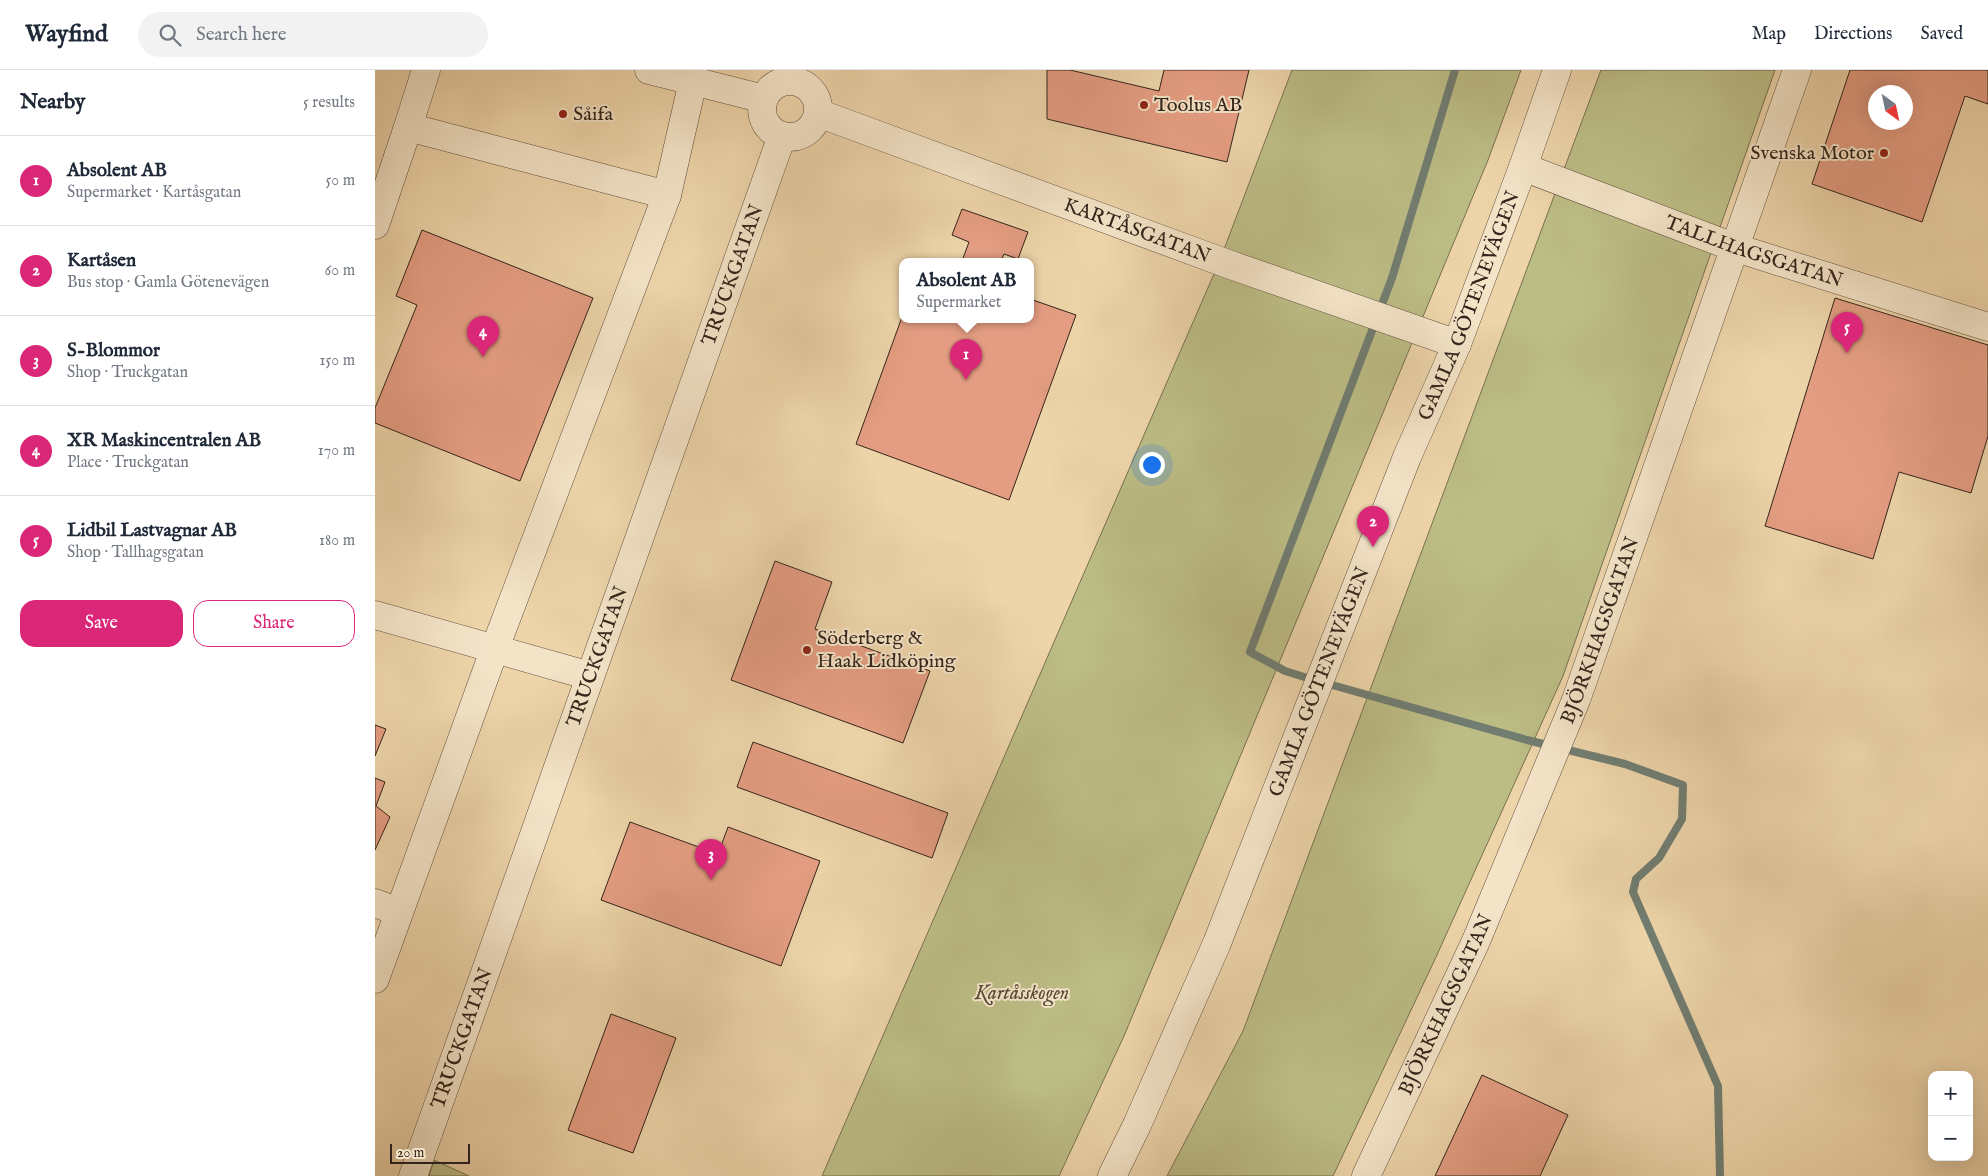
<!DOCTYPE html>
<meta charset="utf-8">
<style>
:root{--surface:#fff;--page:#f2f2f3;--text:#1f2937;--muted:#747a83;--line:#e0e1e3;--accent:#db2777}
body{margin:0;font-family:"IM FELL English",serif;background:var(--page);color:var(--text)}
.controls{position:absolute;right:15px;bottom:15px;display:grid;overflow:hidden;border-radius:10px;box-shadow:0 5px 20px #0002}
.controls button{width:45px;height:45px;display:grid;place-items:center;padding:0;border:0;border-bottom:1px solid var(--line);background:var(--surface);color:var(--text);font:25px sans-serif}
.compass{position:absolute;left:1493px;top:15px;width:45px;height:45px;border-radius:50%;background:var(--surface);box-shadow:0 5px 20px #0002;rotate:147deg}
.scale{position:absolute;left:15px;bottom:12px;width:80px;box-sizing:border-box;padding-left:5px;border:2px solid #34241b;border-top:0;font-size:14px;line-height:18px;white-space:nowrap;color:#34241b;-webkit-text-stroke:4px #f3e3c7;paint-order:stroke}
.you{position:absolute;left:776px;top:394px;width:18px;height:18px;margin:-12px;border:4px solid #fff;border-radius:50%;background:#1a73e8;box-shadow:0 0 0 8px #1a73e833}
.badge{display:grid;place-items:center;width:32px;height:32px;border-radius:50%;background:var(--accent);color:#fff;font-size:16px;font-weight:700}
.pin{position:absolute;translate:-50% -41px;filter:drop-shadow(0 1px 2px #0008)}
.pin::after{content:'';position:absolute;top:26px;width:18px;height:15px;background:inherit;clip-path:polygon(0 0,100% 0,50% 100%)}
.popup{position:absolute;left:524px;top:188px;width:135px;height:65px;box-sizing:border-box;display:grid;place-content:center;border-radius:10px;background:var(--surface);filter:drop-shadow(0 1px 4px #0005);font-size:16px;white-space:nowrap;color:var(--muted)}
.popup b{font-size:19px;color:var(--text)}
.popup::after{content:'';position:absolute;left:50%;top:100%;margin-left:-10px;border:10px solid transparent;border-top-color:var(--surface)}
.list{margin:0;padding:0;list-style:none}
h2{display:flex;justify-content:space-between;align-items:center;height:65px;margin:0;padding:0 20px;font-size:21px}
h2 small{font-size:16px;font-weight:400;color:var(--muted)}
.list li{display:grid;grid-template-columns:32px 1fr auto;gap:15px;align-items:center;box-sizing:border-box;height:90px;padding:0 20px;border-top:1px solid var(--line)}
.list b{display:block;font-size:19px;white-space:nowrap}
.list p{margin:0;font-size:16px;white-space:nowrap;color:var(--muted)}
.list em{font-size:16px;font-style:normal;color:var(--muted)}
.actions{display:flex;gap:10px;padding:15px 20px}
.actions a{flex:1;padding:11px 0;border:1px solid var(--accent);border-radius:15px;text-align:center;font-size:18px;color:var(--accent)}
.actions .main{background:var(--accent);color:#fff}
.icon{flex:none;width:28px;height:28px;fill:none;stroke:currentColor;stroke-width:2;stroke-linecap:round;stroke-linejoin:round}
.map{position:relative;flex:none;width:1613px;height:1106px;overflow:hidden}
header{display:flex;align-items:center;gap:30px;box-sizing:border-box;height:70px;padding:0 25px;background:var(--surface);border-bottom:1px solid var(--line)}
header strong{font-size:24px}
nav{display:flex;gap:28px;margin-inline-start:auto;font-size:18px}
.search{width:350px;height:45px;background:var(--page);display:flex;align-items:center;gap:12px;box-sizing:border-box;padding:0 18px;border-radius:28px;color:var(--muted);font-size:19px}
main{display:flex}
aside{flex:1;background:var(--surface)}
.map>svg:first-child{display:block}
.green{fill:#bcbc85;stroke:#787050}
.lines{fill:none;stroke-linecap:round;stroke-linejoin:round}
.stream{stroke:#717d71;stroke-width:8}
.building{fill:#e49d82;stroke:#34241b;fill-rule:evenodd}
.minor-casing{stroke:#62503e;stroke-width:29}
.minor{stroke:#f3e3c7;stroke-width:28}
.poi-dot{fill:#8f2418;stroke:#f3e3c7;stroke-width:2}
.labels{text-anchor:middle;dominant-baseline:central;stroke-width:4;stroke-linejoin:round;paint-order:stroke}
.poi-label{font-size:20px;fill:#34241b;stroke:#f3e3c7;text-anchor:start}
.street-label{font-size:20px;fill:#34241b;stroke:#f3e3c7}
.park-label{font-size:20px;font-style:italic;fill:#564a36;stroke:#f3e3c7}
</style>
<header>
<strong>Wayfind</strong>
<div class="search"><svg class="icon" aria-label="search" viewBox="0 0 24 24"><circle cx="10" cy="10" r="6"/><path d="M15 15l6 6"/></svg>Search here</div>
<nav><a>Map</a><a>Directions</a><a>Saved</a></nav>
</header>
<main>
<aside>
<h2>Nearby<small>5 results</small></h2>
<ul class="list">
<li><span class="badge">1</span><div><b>Absolent AB</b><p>Supermarket · Kartåsgatan</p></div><em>50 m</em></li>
<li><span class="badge">2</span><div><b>Kartåsen</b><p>Bus stop · Gamla Götenevägen</p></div><em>60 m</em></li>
<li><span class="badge">3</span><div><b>S-Blommor</b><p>Shop · Truckgatan</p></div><em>150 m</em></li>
<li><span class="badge">4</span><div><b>XR Maskincentralen AB</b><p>Place · Truckgatan</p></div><em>170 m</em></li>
<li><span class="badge">5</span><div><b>Lidbil Lastvagnar AB</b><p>Shop · Tallhagsgatan</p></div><em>180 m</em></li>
</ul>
<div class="actions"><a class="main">Save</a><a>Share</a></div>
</aside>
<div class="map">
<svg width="1613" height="1106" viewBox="0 0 1613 1106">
<rect width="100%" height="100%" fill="#edd4a9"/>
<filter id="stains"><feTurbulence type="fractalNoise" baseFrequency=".004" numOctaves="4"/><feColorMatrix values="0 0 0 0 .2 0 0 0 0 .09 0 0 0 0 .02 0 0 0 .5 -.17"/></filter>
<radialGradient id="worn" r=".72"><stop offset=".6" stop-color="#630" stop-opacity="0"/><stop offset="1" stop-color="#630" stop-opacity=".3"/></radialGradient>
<!-- green -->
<path class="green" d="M917,0H1146L1113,90L749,966L684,1106H447L845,190Z
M1226,0H1400L1188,606L1061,887L958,1106H792L868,961Z
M59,1090L94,1106H54Z"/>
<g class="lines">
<!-- stream -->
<path class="stream" d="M939,610L910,601L875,582L1017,208L1080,0
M950,613L1152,670L1250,694L1308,715L1307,749L1284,788L1261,809L1258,822L1343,1016L1345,1106"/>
</g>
<!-- building -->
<path class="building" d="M672,0H695L784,21L789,0H874L852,92L672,49Z
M1475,0H1613V34L1590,26L1547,152L1437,114ZM1500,22H1530V52H1500Z
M587,139L653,162L643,189L629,184L626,191H587L594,172L577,165Z
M47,160L218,228L145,411L0,353V338L42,235L21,226Z
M1460,228L1613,275V366L1596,423L1524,402L1498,489L1390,456Z
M655,229L701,245L634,430L481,374L527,247V249H655Z
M400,491L457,512L440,559L555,601L528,673L356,610Z
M0,655L11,659L0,686Z
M378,672L573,743L557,788L362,717Z
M0,708L10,712L1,736L15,747L0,780Z
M255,752L343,784L353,757L445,791L406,896L226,830Z
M236,944L301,968L258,1083L193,1060Z
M1107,1005L1193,1045L1165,1106H1060Z"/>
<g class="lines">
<defs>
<g id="minor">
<path d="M51,0L33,57L292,125L318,11"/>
<path d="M274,0L389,29"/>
<circle cx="415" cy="39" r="28"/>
<path id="s1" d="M443,43L853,194L1082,274"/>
<path id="s2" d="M1148,97L1361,178L1613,257"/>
<path d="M0,155L33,57"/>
<path d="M0,545L215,606"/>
<path d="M0,833L24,842"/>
<path d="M0,909L120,578L292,125"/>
<path id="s3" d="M38,1106L407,66"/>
<path id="s4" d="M737,1106L762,1055L842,873L1032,387L1082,274L1148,97L1182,0"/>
<path id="s5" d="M991,1106L1101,871L1201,630L1422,0"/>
</g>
</defs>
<!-- minor casing -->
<use href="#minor" class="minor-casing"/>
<!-- minor -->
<use href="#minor" class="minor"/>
</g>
<!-- markers -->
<g class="poi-dot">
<circle cx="769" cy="35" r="5"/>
<circle cx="188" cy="44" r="5"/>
<circle cx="1509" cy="83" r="5"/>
<circle cx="432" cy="580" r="5"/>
</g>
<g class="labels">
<!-- poi labels -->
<g class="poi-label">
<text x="779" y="35">Toolus AB</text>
<text x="198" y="44">Såifa</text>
<text x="1499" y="83" text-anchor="end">Svenska Motor</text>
<text x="442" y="568">Söderberg &amp;<tspan x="442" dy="23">Haak Lidköping</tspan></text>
</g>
<!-- street labels -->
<g class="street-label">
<text stroke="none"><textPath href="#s1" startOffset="340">KARTÅSGATAN</textPath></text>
<text stroke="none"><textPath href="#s2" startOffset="246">TALLHAGSGATAN</textPath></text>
<text stroke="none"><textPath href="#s3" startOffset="956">TRUCKGATAN</textPath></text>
<text stroke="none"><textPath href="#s4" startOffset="941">GAMLA GÖTENEVÄGEN</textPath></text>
<text stroke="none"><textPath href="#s5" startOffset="594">BJÖRKHAGSGATAN</textPath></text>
<text stroke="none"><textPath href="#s3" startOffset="551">TRUCKGATAN</textPath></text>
<text stroke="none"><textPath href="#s4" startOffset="536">GAMLA GÖTENEVÄGEN</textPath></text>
<text stroke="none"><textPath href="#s5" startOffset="189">BJÖRKHAGSGATAN</textPath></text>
<text stroke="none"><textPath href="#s3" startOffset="146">TRUCKGATAN</textPath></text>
</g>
<!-- park labels -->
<g class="park-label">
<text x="647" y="923">Kartåsskogen</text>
</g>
</g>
<rect width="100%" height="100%" filter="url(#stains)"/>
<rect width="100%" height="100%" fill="url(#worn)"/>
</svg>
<div class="controls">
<button>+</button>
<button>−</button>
</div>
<svg class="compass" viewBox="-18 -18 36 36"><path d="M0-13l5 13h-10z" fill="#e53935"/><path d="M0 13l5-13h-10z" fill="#747a83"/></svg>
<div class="scale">20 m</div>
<div class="you"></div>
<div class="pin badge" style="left:591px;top:310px">1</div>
<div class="popup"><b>Absolent AB</b>Supermarket</div>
<div class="pin badge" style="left:998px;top:477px">2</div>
<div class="pin badge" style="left:336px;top:810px">3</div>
<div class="pin badge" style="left:108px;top:287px">4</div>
<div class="pin badge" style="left:1472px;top:283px">5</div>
</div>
</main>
